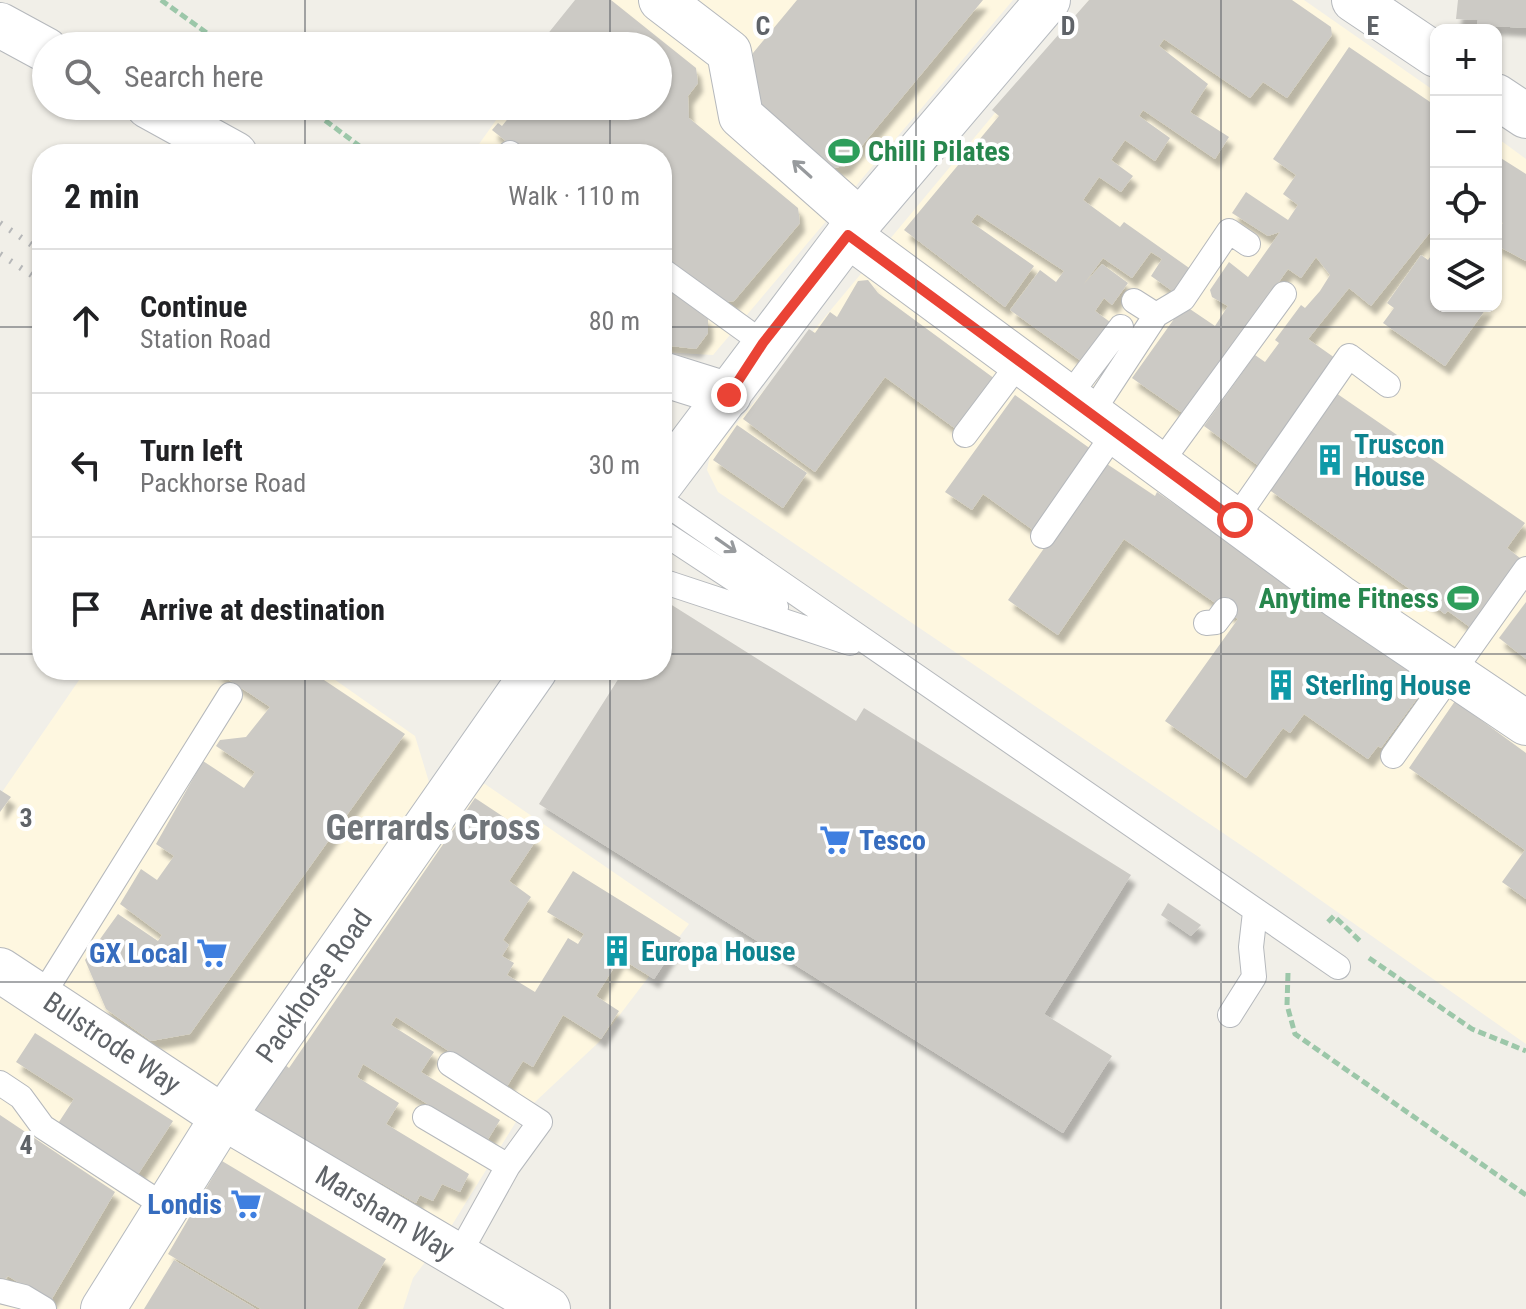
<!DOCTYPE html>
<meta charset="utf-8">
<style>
:root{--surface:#fff;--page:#f6f6f6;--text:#202124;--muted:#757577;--line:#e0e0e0}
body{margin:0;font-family:"Roboto Condensed",sans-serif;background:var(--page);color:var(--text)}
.controls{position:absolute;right:24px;top:24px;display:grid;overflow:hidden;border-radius:16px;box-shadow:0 2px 6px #0004}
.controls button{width:72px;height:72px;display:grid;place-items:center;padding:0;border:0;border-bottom:2px solid var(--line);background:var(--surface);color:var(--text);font:40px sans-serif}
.stop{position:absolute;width:24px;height:24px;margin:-18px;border:6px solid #ea4335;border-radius:50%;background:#fff}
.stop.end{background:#ea4335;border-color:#fff;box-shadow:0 2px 8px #0008}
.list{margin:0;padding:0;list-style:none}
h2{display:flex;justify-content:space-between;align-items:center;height:104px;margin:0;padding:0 32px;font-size:34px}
h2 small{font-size:26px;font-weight:400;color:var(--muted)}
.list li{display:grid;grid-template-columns:52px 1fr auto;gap:24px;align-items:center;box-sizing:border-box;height:144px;padding:0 32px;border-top:2px solid var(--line)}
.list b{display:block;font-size:30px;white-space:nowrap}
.list p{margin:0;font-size:26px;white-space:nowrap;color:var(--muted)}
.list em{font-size:26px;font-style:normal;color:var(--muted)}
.icon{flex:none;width:44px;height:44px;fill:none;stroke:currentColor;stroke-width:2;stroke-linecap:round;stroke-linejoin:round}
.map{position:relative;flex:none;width:1526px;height:1309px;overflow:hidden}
.search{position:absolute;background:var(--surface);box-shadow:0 2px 6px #0004;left:32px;top:32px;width:640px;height:88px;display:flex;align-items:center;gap:20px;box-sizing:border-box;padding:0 28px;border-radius:44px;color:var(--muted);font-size:30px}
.panel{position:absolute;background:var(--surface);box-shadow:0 2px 6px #0004;left:32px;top:144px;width:640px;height:536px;border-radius:32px}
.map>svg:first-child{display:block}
.commercial{fill:#fef7e0}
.building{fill:#cccac5;filter:url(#shadow)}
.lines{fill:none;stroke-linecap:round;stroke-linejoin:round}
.lane-casing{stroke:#b5b8bc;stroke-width:26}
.street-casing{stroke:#b5b8bc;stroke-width:46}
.secondary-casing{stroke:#b6babf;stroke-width:46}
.path{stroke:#9cc7a9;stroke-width:5;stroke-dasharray:8 4;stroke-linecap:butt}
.lane{stroke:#fff;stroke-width:24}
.street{stroke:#fff;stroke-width:44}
.secondary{stroke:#fff;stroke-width:44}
.rail{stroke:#b6b7b8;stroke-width:6;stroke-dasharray:2 10;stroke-linecap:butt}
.oneway{stroke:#979a9d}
.route{stroke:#ea4335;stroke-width:10}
.grid{fill:none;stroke:#5f6368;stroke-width:2;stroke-opacity:0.55}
.labels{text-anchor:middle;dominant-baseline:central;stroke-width:8;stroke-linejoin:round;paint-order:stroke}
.leisure-label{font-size:28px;font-weight:bold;fill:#27864d;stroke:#fff;text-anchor:start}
.culture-label{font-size:28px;font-weight:bold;fill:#0d838f;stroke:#fff;text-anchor:start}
.shop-label{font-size:28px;font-weight:bold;fill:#366cbe;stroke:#fff;text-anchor:end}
.street-label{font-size:28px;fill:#5f6368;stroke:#fff}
.district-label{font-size:36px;font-weight:bold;fill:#70757a;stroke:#fff}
.grid-label{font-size:26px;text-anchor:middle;font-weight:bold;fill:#5f6368;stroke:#fff;stroke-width:8;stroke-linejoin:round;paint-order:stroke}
</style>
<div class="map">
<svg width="1526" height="1309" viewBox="0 0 1526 1309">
<defs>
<filter id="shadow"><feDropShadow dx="5" dy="9" stdDeviation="2" flood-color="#0004"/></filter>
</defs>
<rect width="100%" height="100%" fill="#f1efe8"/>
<!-- commercial -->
<path class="commercial" d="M583,0H1013L713,355L662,352V154H472L506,106H658V46Z
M1089,0H1304L1436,92V306H1496V137L1526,159V1044L1266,862L718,492L707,470L710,455Z
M86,670H321L415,736L432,792L485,784L689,924L599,1042L519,1117L447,1233L413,1278L403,1309H0V795Z"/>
<!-- building -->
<path class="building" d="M575,0H611L696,68L698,83L688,96L689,118L798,208L800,223L734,301L720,303L662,257V154H522L492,130L498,123L502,126L518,106H658V46H538Z
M797,0H983L845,166L833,168L754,103L753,53Z
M1089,0H1292L1331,27L1332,35L1287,98L1263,82L1250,98L1164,39L1159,46L1208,84L1190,112L1229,137L1215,159L1143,110L1139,116L1170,138L1155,161L1125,140L1111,160L1133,176L1121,192L1099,177L1083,200L1120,227L1124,222L1192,270L1175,293L1151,276L1162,259L1151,252L1132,278L1103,258L1083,285L1102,264L1128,283L1112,305L1104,298L1095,311L1110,322L1081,361L1010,310L1040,270L1056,282L1064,271L977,214L971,222L1034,266L1005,307L904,230L999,116L992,110Z
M1458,0H1526V28L1477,25L1478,20L1456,19Z
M1349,47L1436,106V225L1371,306L1349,288L1308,339L1335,358L1260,467L1204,426L1255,355L1265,362L1279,343L1275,340L1301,305L1305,308L1320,291L1330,275L1316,257L1301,278L1288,269L1237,341L1191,419L1132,378L1184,305L1215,326L1228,306L1212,297L1210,290L1229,262L1248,277L1280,232L1268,236L1232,213L1246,192L1288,220L1298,205L1283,194L1296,175L1273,159Z
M1496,155L1526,174V261L1496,245V234L1503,223L1496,219Z
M1436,249V306H1488L1445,366L1383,323L1394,308L1387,303L1421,255L1428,260Z
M868,280L878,293L995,379L957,430L885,377L815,472L743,419L809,329L815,333L830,312L837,317L858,281Z
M662,284L708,319V333L696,349L662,345Z
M1336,393L1525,523L1507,548L1520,558L1471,628L1448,611L1445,614L1268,489Z
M1015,395L1095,452L1037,533L983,494L972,510L945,492Z
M737,425L807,473L783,508L713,460Z
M1104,462L1155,496L1157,492L1429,682L1381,748L1378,746L1368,759L1304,714L1290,733L1283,728L1246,778L1165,721L1238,619L1124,539L1058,635L1008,600Z
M667,602L856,721L864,708L1131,875L1044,1014L1112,1056L1063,1133L539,804L624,670H662V609Z
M1526,602V659L1499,638Z
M214,670H309L405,734L190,1034L151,1041L106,1009L85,960L118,914L158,941L162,935L120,904L141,869L157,880L174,856L156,844L203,761L244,788L255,772L216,746L220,740L246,737L270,707Z
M1455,701L1526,753V899L1502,882L1525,850L1409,768Z
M0,790L11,797L0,812Z
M475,798L537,839L509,881L531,897L503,940L509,945L502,956L514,963L507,975L535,992L568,938L578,944L584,934L547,912L573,871L681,938L654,979L620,958L596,996L619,1011L601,1039L563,1015L533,1067L523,1061L506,1088L396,1017L391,1025L434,1052L421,1072L500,1120L487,1141L363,1064L357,1077L399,1103L386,1124L469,1174L460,1192L442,1184L433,1201L420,1195L416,1203L254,1110L284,1064L289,1068Z
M1168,903L1201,925L1191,936L1161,915Z
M35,1033L173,1121L133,1182L57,1125L74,1099L16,1062Z
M0,1115L115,1192L50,1302L8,1276L0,1285Z
M222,1161L386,1259L357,1309H261L168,1254Z
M174,1260L256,1309H144Z"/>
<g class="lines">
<defs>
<path id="lane" d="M510,153L511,154
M662,270L763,343
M1156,315L1183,299L1229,231L1248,244
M1068,397L1121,327
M1091,414L1156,315L1134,301
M965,435L1020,362
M1159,465L1284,294
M662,501L1338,967
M1235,520L1349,356L1388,385
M662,532L776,607
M1043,536L1115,432
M662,581L850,643
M1206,623L1216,622L1225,610
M1393,756L1526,569
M42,996L230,695
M1230,1015L1254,977L1251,947L1255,912
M450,1064L540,1122L508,1166L458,1256
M0,1083L21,1097L43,1127L166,1207
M425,1117L508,1166
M0,1291L24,1297L44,1309"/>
<path id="street" d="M661,0L729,52L741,116L860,221
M1354,0L1436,55
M0,25L46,50
M1496,96L1526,116
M148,106L235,154
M848,235L1339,597L1526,723
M662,374L729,395
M0,970L223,1117L548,1309"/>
<path id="secondary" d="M662,482L848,235L1048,0
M103,1309L223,1117L535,670"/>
</defs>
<!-- lane casing -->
<use href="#lane" class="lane-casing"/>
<!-- street casing -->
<use href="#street" class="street-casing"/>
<!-- secondary casing -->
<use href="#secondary" class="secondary-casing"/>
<!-- path -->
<path class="path" d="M161,0L225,46
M306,106L370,154
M1328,922L1334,916L1361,942
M1369,958L1472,1029L1526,1051
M1288,973L1287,1005L1295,1034L1526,1195"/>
<!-- lane -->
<use href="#lane" class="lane"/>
<!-- street -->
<use href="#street" class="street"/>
<!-- secondary -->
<use href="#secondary" class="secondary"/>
<!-- rail -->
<path class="rail" d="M0,223L42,252
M0,254L42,282"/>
</g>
<!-- one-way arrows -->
<defs><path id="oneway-shaft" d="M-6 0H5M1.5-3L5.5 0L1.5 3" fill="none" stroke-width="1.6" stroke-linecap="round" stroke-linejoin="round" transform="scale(2)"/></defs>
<g class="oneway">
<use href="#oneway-shaft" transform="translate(802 169) rotate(-138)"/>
<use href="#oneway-shaft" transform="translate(726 545) rotate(35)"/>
</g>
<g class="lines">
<!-- route -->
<path class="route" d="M729,395L763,343L848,235L1235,520"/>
</g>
<!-- grid -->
<path class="grid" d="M305,0V46M610,0V46M916,0V1309M1221,0V1309M305,106V154M610,106V154M0,327H42M662,327H1526M0,654H42M662,654H1526M305,670V1309M610,670V1309M0,982H1526"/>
<!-- icons -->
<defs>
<symbol id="stadium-bare" viewBox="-9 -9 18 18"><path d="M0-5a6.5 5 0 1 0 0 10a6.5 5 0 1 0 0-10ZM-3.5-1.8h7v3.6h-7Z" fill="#2e9e5b" stroke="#fff" stroke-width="2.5" paint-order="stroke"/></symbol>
<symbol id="building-bare" viewBox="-9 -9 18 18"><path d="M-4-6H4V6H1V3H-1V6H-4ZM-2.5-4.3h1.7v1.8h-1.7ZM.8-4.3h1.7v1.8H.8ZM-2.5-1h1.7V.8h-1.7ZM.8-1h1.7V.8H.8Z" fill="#0f9aa8" stroke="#fff" stroke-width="2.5" paint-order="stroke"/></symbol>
<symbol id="supermarket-bare" viewBox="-9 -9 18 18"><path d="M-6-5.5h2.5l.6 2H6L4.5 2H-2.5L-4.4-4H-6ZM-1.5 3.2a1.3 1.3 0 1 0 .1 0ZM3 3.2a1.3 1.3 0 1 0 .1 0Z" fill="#3f7fe0" stroke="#fff" stroke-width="2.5" paint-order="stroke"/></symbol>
</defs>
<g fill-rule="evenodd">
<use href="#stadium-bare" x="822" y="129" width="44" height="44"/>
<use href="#building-bare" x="1308" y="438" width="44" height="44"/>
<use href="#stadium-bare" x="1441" y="576" width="44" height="44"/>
<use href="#building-bare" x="1259" y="663" width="44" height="44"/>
<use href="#supermarket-bare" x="813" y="818" width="44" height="44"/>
<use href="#building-bare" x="595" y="929" width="44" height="44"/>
<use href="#supermarket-bare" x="190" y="931" width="44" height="44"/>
<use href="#supermarket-bare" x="224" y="1182" width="44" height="44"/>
</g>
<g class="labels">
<!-- leisure labels -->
<g class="leisure-label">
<text x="868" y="151">Chilli Pilates</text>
<text x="1439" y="598" text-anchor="end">Anytime Fitness</text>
</g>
<!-- culture labels -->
<g class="culture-label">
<text x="1354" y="444">Truscon<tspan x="1354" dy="32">House</tspan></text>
<text x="1305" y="685">Sterling House</text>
<text x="641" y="951">Europa House</text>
</g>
<!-- shop labels -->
<g class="shop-label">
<text x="859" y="840" text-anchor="start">Tesco</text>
<text x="188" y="953">GX Local</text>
<text x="222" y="1204">Londis</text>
</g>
<!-- street labels -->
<g class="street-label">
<text transform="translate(314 986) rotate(-55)">Packhorse Road</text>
<text transform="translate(112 1043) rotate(34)">Bulstrode Way</text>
<text transform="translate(385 1213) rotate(31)">Marsham Way</text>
</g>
<!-- district labels -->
<g class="district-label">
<text x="433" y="828">Gerrards Cross</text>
</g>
</g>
<g class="grid-label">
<text x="763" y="35">C</text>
<text x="1068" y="35">D</text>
<text x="1373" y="35">E</text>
<text x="26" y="827">3</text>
<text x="26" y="1154">4</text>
</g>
</svg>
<div class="controls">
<button>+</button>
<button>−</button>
<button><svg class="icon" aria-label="locate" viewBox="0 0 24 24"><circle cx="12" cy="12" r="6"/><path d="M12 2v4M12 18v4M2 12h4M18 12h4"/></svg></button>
<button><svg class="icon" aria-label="layers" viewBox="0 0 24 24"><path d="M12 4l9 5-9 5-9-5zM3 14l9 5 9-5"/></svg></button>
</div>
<div class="stop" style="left:1235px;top:520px"></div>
<div class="stop end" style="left:729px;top:395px"></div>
<div class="search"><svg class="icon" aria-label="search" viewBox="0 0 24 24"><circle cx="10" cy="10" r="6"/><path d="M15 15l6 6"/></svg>Search here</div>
<section class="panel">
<h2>2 min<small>Walk · 110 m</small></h2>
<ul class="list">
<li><svg class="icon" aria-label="ahead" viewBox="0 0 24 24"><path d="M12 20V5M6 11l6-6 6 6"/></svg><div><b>Continue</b><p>Station Road</p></div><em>80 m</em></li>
<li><svg class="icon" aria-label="left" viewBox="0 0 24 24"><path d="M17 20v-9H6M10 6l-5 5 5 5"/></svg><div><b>Turn left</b><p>Packhorse Road</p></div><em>30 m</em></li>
<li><svg class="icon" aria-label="arrive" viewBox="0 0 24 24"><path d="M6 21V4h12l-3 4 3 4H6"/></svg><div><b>Arrive at destination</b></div></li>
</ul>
</section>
</div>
